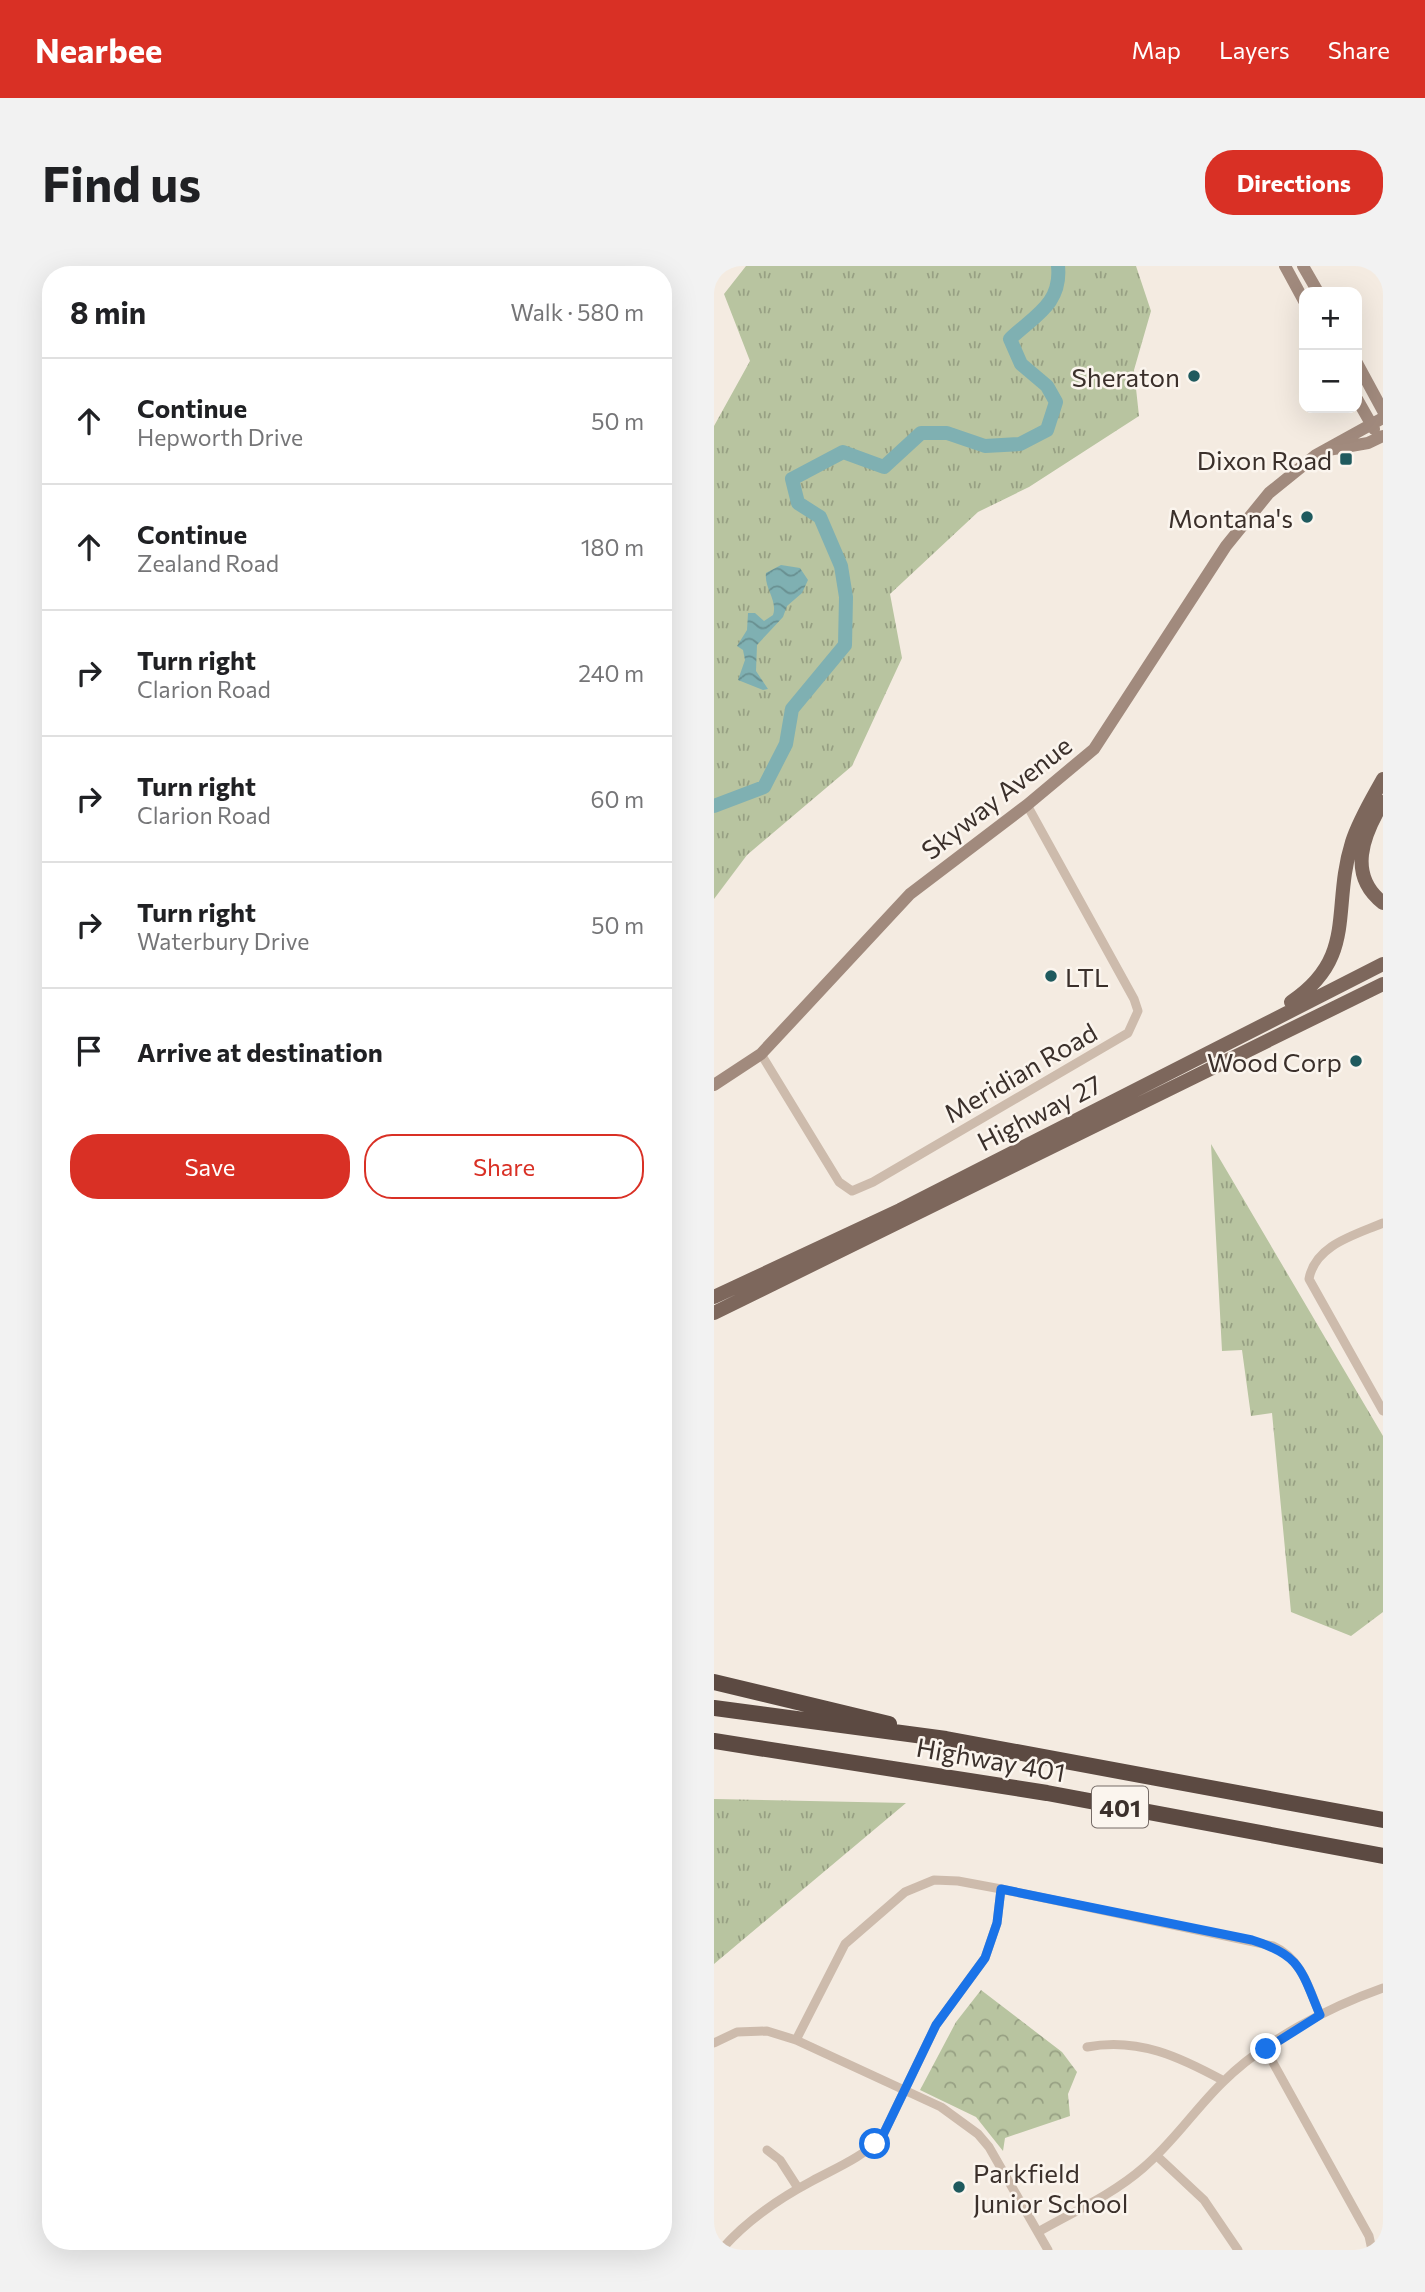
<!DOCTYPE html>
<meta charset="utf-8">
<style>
:root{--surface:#fff;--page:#f2f2f2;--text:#202124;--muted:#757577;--line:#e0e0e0;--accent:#d93025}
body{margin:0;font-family:Commissioner,sans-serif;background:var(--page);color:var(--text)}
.controls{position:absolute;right:21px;top:21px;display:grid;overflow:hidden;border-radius:14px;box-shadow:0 7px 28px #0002}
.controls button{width:63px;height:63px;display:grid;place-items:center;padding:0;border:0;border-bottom:2px solid var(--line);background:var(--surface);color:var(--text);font:35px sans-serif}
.stop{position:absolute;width:21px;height:21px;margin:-16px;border:5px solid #1a73e8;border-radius:50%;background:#fff}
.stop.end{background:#1a73e8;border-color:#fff;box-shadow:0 2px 7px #0008}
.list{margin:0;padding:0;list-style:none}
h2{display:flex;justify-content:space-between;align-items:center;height:91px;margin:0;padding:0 28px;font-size:30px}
h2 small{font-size:23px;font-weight:400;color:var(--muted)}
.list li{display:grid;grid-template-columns:46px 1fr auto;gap:21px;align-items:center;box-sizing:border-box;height:126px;padding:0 28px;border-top:2px solid var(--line)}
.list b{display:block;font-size:26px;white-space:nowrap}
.list p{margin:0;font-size:23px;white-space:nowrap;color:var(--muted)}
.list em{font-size:23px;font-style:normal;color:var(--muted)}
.actions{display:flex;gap:14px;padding:21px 28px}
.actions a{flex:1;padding:16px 0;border:2px solid var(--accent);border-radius:28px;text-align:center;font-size:24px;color:var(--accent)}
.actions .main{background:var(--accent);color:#fff}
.icon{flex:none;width:38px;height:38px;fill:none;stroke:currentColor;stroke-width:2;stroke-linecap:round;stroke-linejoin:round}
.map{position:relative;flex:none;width:669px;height:1984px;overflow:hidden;border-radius:28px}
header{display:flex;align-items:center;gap:42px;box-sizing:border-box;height:98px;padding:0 35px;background:var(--accent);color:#fff}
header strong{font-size:33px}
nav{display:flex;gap:38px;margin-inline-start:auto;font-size:24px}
.intro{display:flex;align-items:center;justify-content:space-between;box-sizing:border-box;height:168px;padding:0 42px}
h1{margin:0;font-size:49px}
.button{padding:18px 32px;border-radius:28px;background:var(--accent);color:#fff;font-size:24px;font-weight:700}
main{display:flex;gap:42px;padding:0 42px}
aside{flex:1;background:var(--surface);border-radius:28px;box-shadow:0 7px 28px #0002}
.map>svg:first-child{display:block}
.grass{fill:url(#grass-tufts)}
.park{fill:url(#park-crowns)}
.water{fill:url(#water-waves)}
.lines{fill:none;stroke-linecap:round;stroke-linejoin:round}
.river{stroke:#7fb0b2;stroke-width:14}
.street{stroke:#cdbbac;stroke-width:9}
.secondary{stroke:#a18a7d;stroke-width:12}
.primary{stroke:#7d675c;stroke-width:14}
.highway{stroke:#5c4a42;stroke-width:16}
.route{stroke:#1a73e8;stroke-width:9}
.poi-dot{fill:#1f5a5e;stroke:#fbf5ee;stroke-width:2.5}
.labels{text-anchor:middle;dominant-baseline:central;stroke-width:5;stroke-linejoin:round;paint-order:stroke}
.shield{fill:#fbf5ee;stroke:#756b66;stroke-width:2}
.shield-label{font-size:24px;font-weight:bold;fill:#3b302b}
.poi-label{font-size:26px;fill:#3b302b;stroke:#fbf5ee;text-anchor:end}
.street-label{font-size:26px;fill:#3b302b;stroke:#fbf5ee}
</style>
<header>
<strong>Nearbee</strong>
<nav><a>Map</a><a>Layers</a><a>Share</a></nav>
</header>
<div class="intro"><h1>Find us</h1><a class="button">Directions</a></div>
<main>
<aside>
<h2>8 min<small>Walk · 580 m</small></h2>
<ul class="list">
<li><svg class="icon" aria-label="ahead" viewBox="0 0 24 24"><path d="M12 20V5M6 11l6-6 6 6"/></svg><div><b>Continue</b><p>Hepworth Drive</p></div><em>50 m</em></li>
<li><svg class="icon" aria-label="ahead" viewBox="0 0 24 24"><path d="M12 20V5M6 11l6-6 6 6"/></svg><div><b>Continue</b><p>Zealand Road</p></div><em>180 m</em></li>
<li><svg class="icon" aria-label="right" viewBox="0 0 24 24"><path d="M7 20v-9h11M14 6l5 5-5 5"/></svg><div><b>Turn right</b><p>Clarion Road</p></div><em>240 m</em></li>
<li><svg class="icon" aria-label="right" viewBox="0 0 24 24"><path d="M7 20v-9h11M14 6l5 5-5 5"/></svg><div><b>Turn right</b><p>Clarion Road</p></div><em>60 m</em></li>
<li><svg class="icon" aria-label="right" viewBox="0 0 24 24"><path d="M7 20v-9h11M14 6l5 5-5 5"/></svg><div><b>Turn right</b><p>Waterbury Drive</p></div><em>50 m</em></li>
<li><svg class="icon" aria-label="arrive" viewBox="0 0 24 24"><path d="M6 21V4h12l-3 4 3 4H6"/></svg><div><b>Arrive at destination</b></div></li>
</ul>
<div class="actions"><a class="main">Save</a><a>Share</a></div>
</aside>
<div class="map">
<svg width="669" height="1984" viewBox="0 0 669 1984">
<defs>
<pattern id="grass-tufts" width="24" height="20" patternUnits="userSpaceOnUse" patternTransform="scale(1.75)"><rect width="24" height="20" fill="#b8c4a0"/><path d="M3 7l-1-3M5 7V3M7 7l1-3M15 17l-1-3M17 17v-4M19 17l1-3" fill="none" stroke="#97a083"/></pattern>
<pattern id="park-crowns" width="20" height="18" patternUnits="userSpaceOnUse" patternTransform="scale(1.75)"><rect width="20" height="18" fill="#b8c4a0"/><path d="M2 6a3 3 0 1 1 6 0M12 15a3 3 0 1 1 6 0" fill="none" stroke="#97a083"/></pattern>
<pattern id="water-waves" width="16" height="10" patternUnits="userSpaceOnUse" patternTransform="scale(1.75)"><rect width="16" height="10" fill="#7fb0b2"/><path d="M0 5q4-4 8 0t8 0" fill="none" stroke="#699091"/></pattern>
</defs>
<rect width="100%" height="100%" fill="#f4ebe1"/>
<!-- grass -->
<path class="grass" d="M32,0H422L437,45L420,104L425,150L315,221L264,246L176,328L188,392L138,500L33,589L0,633V160L36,95L10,28Z
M497,878L669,1170V1346L637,1370L577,1346L558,1147L537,1150L528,1084L508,1085Z
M0,1533L192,1537L0,1698Z"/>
<!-- park -->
<path class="park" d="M267,1724L348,1786L363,1806L354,1828L356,1850L291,1872L289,1885L262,1851L206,1824L242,1756Z"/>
<!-- water -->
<path class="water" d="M67,299L86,302L94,314L88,327L73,340L69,351L43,379L42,405L54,423L49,424L24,414L31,394L29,384L23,380L33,364L34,347H41L50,355L59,349C64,335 50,322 52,307Z"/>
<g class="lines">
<!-- river -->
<path class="river" d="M0,540L50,521L72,478L78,443L131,379L132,331L127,300L106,251L84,237L78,213L129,186L170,201L207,167H233L271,180L306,178L333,164L342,136L333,120L307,98L296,73C320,50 348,38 344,0"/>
<!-- street -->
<path class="street" d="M47,788L125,916L138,925L159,916L414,767L424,745L420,733L313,539
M669,957C641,969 601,979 595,1013L669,1145
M82,1774L131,1678L191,1626L220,1614L244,1615L287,1623L559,1680C587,1692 595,1722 606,1749
M0,1777L23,1766L53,1765L82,1774L227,1841L264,1868L275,1881L334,1984
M373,1781C424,1771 466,1791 510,1815
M552,1784L655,1970L658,1984
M53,1884L66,1894L84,1922
M443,1890L490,1934L524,1984
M324,1966C359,1946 398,1929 429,1902C459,1877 481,1843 509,1816C550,1775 615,1741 669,1722
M7,1984C31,1956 66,1932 98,1915C122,1902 149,1891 168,1871L222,1759L271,1692L283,1657L287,1623"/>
<!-- secondary -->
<path class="secondary" d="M571,0L590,35
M589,0L604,26
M643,97L669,145
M643,133L660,163
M614,184L654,177L669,170
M0,819L47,788L196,628L313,539L380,483L512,280L555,227L602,189L669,152"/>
<!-- primary -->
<path class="primary" d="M669,536C649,569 633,609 669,637
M577,736C644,691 617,643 638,576C645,554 658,533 669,513
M0,1031L186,944L669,698
M0,1047L669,718"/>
<!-- highway -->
<path class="highway" d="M0,1416L175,1458
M0,1442L232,1473L669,1554
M0,1475L333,1527L669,1590"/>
</g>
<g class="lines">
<!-- route -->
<path class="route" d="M161,1878L168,1871L222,1759L271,1692L283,1657L287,1623L538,1674C587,1689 587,1704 606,1749L552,1783"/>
</g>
<!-- markers -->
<g class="poi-dot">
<circle cx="480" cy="110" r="7"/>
<rect x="625" y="186" width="14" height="14" rx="3.5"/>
<circle cx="593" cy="251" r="7"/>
<circle cx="337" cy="710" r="7"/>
<circle cx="642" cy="795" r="7"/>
<circle cx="245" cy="1921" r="7"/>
</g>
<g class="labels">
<!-- shield labels -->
<rect class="shield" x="378" y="1520.5" width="56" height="41" rx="5"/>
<g class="shield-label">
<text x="406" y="1541">401</text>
</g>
<!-- poi labels -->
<g class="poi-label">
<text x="466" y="110">Sheraton</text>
<text x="618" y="193">Dixon Road</text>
<text x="579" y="251">Montana's</text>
<text x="351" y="710" text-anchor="start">LTL</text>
<text x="628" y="795">Wood Corp</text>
<text x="259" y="1906" text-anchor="start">Parkfield<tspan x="259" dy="30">Junior School</tspan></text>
</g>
<!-- street labels -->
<g class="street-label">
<text transform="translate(282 531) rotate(-38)">Skyway Avenue</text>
<text transform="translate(306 806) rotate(-30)">Meridian Road</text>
<text transform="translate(325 846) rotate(-27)">Highway 27</text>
<text transform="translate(277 1493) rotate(10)">Highway 401</text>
</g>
</g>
</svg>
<div class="controls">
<button>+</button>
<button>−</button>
</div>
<div class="stop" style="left:161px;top:1878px"></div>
<div class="stop end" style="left:552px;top:1783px"></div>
</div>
</main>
